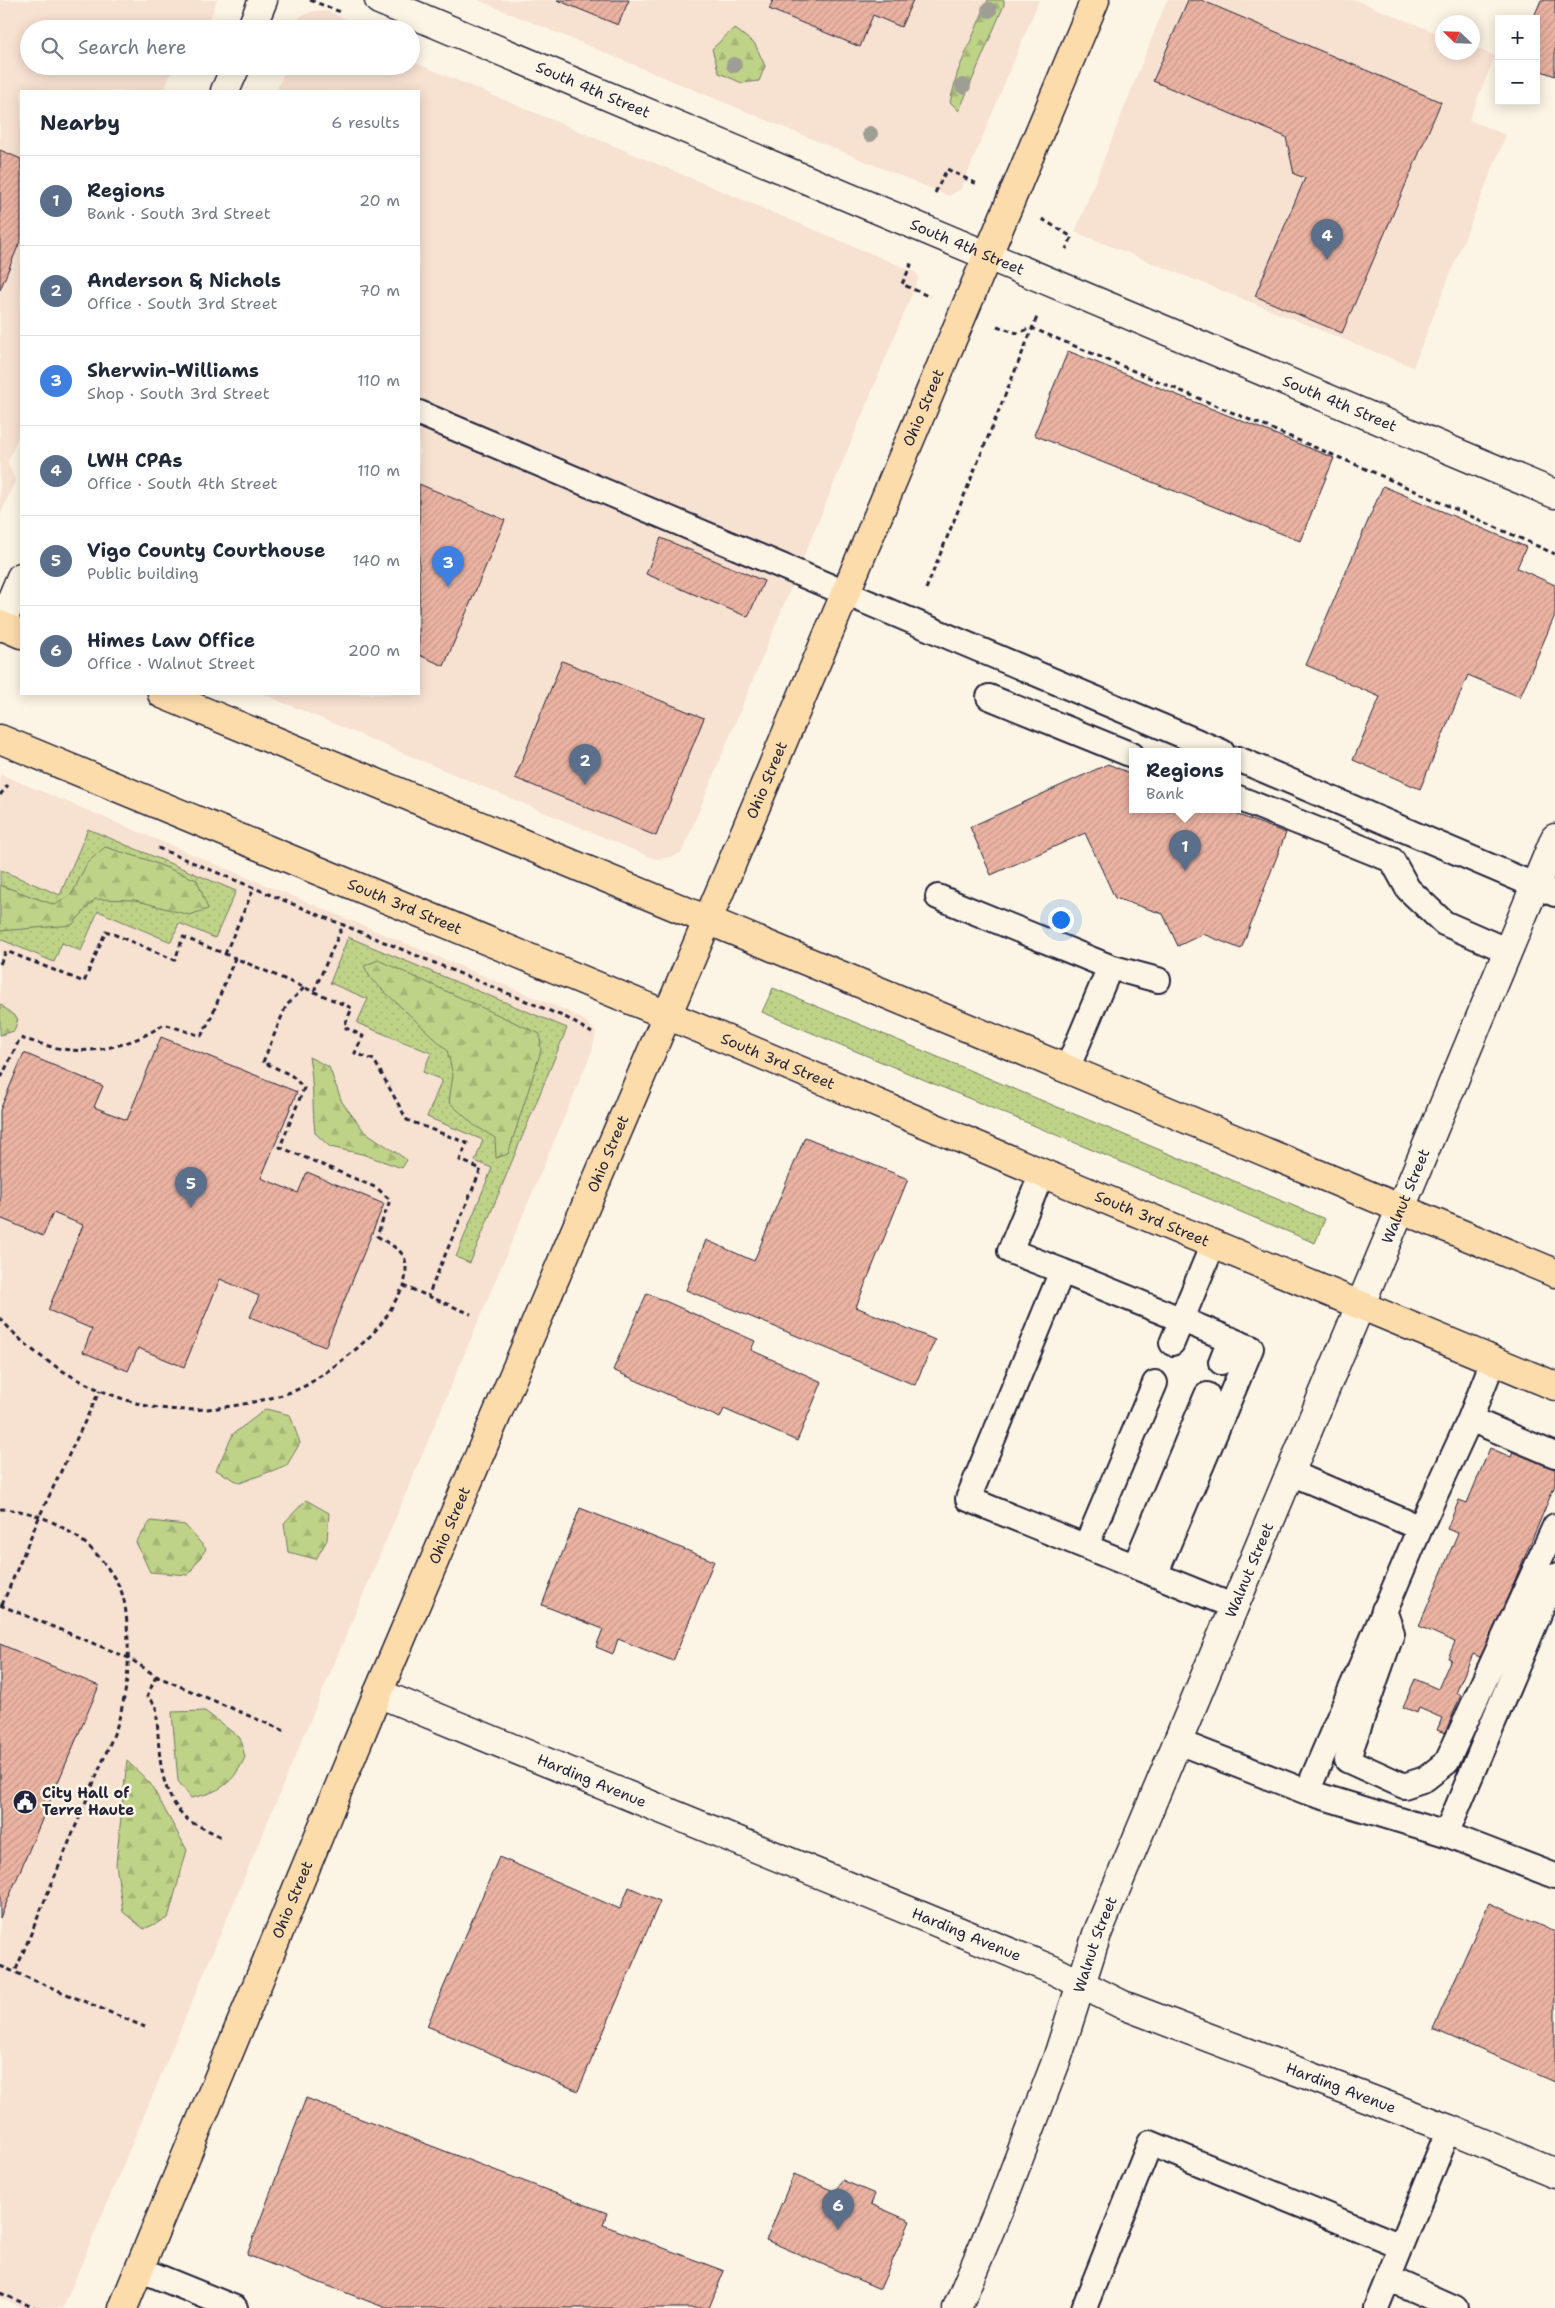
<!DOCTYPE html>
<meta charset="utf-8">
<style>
:root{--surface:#fff;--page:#f6f6f7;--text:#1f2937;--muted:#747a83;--line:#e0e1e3;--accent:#0f766e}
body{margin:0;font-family:"Shantell Sans",sans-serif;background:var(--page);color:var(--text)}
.controls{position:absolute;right:15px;top:15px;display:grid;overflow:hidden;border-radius:0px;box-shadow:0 2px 12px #0003}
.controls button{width:45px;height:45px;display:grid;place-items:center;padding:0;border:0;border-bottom:1px solid var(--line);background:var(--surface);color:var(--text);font:25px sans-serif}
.compass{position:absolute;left:1435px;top:15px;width:45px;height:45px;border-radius:50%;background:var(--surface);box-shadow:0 2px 12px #0003;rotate:293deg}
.you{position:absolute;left:1060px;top:919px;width:18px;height:18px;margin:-12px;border:4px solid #fff;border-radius:50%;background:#1a73e8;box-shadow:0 0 0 8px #1a73e833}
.badge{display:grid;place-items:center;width:32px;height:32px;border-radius:50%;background:var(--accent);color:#fff;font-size:16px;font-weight:700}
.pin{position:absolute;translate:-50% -41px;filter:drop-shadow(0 1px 2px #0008)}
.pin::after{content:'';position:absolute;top:26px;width:18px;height:15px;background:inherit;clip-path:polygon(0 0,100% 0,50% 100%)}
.popup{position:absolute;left:1129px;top:748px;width:112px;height:65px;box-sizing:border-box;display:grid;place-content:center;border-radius:0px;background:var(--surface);filter:drop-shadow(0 1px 4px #0005);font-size:16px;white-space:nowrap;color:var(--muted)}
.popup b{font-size:19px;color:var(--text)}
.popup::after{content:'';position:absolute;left:50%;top:100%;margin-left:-10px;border:10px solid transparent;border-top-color:var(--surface)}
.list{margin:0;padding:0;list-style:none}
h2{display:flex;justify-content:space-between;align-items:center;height:65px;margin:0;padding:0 20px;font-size:21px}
h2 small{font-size:16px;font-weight:400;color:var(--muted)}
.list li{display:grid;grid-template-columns:32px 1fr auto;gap:15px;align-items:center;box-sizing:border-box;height:90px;padding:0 20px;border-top:1px solid var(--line)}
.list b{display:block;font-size:19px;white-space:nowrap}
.list p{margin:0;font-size:16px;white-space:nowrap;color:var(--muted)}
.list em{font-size:16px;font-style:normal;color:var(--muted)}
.icon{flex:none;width:28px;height:28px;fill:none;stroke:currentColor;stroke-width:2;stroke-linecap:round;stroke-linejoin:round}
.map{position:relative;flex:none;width:1555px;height:2308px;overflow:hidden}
.search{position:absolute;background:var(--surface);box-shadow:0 2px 12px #0003;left:20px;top:20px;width:400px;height:55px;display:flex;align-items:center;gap:12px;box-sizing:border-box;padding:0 18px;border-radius:28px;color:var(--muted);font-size:19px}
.panel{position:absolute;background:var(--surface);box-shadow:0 2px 12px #0003;left:20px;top:90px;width:400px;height:605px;border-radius:0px}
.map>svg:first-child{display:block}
.built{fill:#f7e1d1}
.grass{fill:url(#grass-dots);stroke:#707a62}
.forest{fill:url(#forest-firs);stroke:#707a62}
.building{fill:url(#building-hatch);stroke:#22223b}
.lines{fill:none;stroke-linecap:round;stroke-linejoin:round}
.lane-casing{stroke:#22223b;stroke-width:28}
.street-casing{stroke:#22223b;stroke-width:31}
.secondary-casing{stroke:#22223b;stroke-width:31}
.primary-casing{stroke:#22223b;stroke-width:31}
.highway-casing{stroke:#22223b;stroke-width:31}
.path{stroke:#22223b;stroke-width:3;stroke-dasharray:5 4;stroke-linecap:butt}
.lane{stroke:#fcf5e5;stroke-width:24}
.street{stroke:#fcf5e5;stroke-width:28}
.secondary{stroke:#fcf5e5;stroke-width:28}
.primary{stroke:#fddcac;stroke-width:28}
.highway{stroke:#fddcac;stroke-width:28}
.tree{fill:#9e9e94}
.labels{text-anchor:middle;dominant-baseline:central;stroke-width:5;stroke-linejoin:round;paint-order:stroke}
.street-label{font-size:15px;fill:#22223b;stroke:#fcf5e5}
.poi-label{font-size:15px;font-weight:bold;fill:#22223b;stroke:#fcf5e5;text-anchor:start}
</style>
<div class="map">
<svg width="1555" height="2308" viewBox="0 0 1555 2308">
<defs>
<pattern id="grass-dots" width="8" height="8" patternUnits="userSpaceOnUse" patternTransform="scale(1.25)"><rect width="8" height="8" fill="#bfd388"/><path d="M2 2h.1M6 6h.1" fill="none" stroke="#a4b576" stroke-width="1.8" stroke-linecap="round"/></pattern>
<pattern id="forest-firs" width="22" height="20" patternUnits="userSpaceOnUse" patternTransform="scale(1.25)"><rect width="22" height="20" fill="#bfd388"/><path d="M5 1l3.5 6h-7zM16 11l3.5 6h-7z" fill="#a4b576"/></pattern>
<pattern id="building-hatch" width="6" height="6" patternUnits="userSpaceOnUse" patternTransform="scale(1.25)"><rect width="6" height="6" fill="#ebb3a2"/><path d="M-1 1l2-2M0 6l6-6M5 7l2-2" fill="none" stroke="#c99a8c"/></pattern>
</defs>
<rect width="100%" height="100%" fill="#fcf5e5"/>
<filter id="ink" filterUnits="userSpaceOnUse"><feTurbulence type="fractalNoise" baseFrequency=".02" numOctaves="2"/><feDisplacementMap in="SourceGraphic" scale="10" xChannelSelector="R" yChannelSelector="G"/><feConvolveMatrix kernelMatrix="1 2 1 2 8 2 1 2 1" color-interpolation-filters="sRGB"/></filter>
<g filter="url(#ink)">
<!-- built -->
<path class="built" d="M0,0H217L206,29H29V66H185L171,73L164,91H21V430L8,462L15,481L0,516Z
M478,0H1039L961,189L949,196Z
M1167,0H1355L1442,35V52H1472L1473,47L1495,56L1469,120L1506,135L1413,367L1075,232Z
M314,11H327L370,29H289L301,16Z
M411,61L915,272L919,277L682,852L673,857L655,859L263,694H419V91H276L285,71L282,66H411Z
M0,774L572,1013L587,1022L596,1033L592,1051L63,2308H23L0,2298Z"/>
<!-- grass -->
<path class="grass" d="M88,829L236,891L215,938L179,923L171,942L98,911L81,951L62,943L54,962L0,939V870L60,895Z
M348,937L567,1028L470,1263L456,1257L492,1168L475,1161L483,1140L427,1117L442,1080L423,1072L431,1053L357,1023L368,999L330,983Z
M773,988L1325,1219L1315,1243L762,1012Z"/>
<!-- forest -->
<path class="forest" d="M988,0H1004V5L959,111L950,102L958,71Z
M734,28L755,44L765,66L759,81L742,83L719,73L712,49Z
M105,847L145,859L197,880L208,909L189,915L135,900L95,899L72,925L0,931V885L55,905L72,894L87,863Z
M378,960L540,1034L541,1051L508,1154L496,1158L495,1138L474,1125L449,1102L453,1075L447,1050L371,979L364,966Z
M0,1004L18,1019L14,1031L0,1035Z
M309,1057L329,1067L342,1102L364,1131L407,1160L402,1168L362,1154L330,1147L315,1133C312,1107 314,1082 309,1057Z
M266,1409L290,1415L300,1443L287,1465L240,1483L216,1470L233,1434Z
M306,1500L329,1513L327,1540L316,1559L288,1552L284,1523Z
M151,1521L185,1525L206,1549L188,1575L150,1572L136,1542Z
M205,1711L240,1738L245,1757C233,1784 220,1792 191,1798L178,1781L172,1712Z
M127,1761L150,1783L187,1850L168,1918L144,1929L123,1912L116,1864Z"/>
<!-- building -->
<path class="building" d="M557,0H629L618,25Z
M773,0H913L901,27L873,15L860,47L769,9Z
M1188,0H1201L1441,102L1342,333L1255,296L1305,178L1294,174L1286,137L1153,81Z
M1541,0H1555V76L1536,69V19H1533Z
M0,150L21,159V239L0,290Z
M1068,351L1334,458L1300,541L1034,435Z
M419,484L505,520L444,666L419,655Z
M1383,486L1526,547L1517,568L1555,585V615L1520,697L1468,675L1420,789L1353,760L1380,697L1306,665Z
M661,538L764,581L748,617L646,574Z
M562,661L704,718L656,836L515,778Z
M1108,764L1132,774V810H1225L1286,833L1241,949L1203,934L1178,946L1163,914L1115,898L1085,833L991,875L970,827Z
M161,1037L297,1092L261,1178L298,1193L307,1172L384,1204L325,1347L250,1317L259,1296L220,1279L184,1367L138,1348L128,1371L83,1352L92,1329L48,1310L83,1225L53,1213L43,1236L0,1218V1110L24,1053L103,1086L94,1107L127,1120Z
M805,1137L908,1179L856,1307L935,1340L915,1385L686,1290L706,1240L754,1261Z
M647,1293L755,1341L751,1350L822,1382L797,1441L724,1409L720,1418L613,1370Z
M1490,1448L1511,1457L1513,1452L1555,1469V1485L1482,1658L1473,1654L1456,1693L1461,1695L1445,1733L1437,1730L1442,1718L1419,1708L1417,1713L1403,1707L1415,1679L1438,1689L1451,1659L1448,1658L1455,1642L1419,1626L1458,1533L1447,1529L1459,1500L1467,1503Z
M580,1508L714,1561L673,1661L618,1639L613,1654L596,1647L603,1629L542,1605Z
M0,1644L99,1686L0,1918Z
M499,1857L620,1909L629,1887L660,1901L578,2091L427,2026Z
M1489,1903L1555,1932V2082L1433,2029Z
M306,2098L607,2213L603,2225L724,2271L709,2308H386L247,2255Z
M794,2174L836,2192L842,2180L875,2194L871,2204L910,2221L880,2289L766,2240Z"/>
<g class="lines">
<defs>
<path id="lane" d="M419,413L1222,752
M989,697L1132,755
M1238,759L1555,894
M1238,798L1392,860L1408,889L1444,923L1508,951
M938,897L1110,967L1158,980
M1067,1069L1110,967
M1042,1173L1010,1251L1062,1271
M1172,1343L1213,1244
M1221,1362L1230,1339
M1470,1419L1555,1455
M1291,1473L1420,1528L1307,1792
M1420,1528L1470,1419L1493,1361
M1086,1546L1155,1383
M1135,1566L1207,1395
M1155,1575L1251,1348L1062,1271L968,1499L1235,1607
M1384,1610L1392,1633L1347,1760L1404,1786L1425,1779L1447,1762L1555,1526
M1178,1742L1307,1792L1446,1834L1555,1876
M1446,1834L1555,1576
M139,2269L235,2308
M1388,2278L1455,2308
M1084,2308L1150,2143L1401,2246
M1376,2308L1449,2129"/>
<g id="street">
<path id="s1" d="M379,0L1555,494"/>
<path id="s2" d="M378,1693L1053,1970L1123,2005L1449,2129L1555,2173"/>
<path id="s3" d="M957,2308L1004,2197L1057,2059L1097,1934L1360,1306"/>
</g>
<g id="secondary">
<path d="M251,29L263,0"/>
<path d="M225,91L236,66"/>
<path d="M0,627L21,577"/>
<path id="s4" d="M1360,1306L1555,838"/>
</g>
<g id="primary">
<path id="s5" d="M123,2308L378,1693L726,877L1095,0"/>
</g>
<g id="highway">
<path d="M0,625L21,634"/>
<path d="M162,694L1067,1069L1555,1273"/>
<path id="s6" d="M0,739L737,1044L1042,1173L1555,1386"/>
</g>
</defs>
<!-- lane casing -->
<use href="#lane" class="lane-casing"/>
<!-- street casing -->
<use href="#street" class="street-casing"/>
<!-- secondary casing -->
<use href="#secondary" class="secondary-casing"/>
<!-- primary casing -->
<use href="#primary" class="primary-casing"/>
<!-- highway casing -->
<use href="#highway" class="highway-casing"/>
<!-- path -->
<path class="path" d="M310,0L343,13
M935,193L947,169L977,184
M1042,219L1072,237L1066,249
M909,264L911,265L902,284L930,297
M997,326L1017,333L1032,328L1364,468L1555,554
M926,589L1037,317
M0,795L8,785
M158,848L567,1018L592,1033
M225,954L254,888
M0,964L6,951L84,982L106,931L175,960L183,937L235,958
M304,988L286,1006L263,1062L291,1075L304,1088L280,1147L377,1188L390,1200L377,1236C403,1253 410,1252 404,1286
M314,991L343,925
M0,1075L2,1076L20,1038C36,1042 52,1048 69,1050C101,1053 137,1043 164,1024L201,1036L210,1020L235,958L352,1008L344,1027L363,1036L355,1053L374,1060L407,1120L467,1143L460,1160L481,1169L428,1296
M0,1318C34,1359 85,1388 136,1403C172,1414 217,1410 253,1402C272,1398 294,1393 310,1383C334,1367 362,1347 380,1325C390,1313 396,1298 404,1286L471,1314
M0,1509C26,1510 46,1517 68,1531C90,1544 107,1564 119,1586C125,1598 126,1612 127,1624C130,1665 128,1690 116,1729L15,1972
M0,1605L129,1658L156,1676L287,1732
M2,1605L40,1515L100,1390
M156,1676L147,1697L156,1705C160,1743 155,1790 187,1819C196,1826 211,1831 221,1837
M0,1966L145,2027
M0,2293L35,2308"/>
<!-- lane -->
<use href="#lane" class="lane"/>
<!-- street -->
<use href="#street" class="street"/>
<!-- secondary -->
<use href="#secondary" class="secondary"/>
<!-- primary -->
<use href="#primary" class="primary"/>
<!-- highway -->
<use href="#highway" class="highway"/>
</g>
<!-- trees -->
<g class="tree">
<circle cx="989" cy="10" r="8"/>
<circle cx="734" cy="65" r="8"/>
<circle cx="963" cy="86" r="8"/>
<circle cx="870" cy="134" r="8"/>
</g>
</g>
<!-- icons -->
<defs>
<symbol id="civic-disc" viewBox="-11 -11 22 22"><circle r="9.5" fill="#22223b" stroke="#fcf5e5"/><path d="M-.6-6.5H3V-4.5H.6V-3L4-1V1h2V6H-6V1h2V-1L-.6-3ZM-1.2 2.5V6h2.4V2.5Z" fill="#fff"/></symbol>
</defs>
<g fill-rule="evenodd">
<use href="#civic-disc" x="11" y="1788" width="28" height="28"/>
</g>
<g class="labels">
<!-- street labels -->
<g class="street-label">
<text stroke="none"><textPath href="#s1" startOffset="232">South 4th Street</textPath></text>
<text stroke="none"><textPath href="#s1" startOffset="638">South 4th Street</textPath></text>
<text stroke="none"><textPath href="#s1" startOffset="1042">South 4th Street</textPath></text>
<text stroke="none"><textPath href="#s5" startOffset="2062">Ohio Street</textPath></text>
<text stroke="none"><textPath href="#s5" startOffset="1658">Ohio Street</textPath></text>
<text stroke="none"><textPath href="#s6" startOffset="438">South 3rd Street</textPath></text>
<text stroke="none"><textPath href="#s6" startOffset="842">South 3rd Street</textPath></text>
<text stroke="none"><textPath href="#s5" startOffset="1252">Ohio Street</textPath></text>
<text stroke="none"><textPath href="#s4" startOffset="119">Walnut Street</textPath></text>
<text stroke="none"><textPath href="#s6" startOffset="1248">South 3rd Street</textPath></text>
<text stroke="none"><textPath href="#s5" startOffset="848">Ohio Street</textPath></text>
<text stroke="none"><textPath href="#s3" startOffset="794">Walnut Street</textPath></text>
<text stroke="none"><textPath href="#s2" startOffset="231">Harding Avenue</textPath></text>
<text stroke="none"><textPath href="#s5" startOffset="442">Ohio Street</textPath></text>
<text stroke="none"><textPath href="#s2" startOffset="636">Harding Avenue</textPath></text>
<text stroke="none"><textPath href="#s3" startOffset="389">Walnut Street</textPath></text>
<text stroke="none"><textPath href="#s2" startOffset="1041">Harding Avenue</textPath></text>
</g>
<!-- poi labels -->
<g class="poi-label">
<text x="42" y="1793">City Hall of<tspan x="42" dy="17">Terre Haute</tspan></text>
</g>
</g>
</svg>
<div class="controls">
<button>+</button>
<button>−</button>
</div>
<svg class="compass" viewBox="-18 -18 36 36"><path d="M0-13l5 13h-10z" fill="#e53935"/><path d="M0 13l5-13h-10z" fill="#747a83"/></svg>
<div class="you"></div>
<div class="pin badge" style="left:1185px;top:871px;background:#5c6f8a">1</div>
<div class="popup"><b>Regions</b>Bank</div>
<div class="pin badge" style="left:585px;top:785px;background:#5c6f8a">2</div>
<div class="pin badge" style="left:448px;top:587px;background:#3f7fe0">3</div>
<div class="pin badge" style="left:1327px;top:260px;background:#5c6f8a">4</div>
<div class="pin badge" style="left:191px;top:1208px;background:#5c6f8a">5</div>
<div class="pin badge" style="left:838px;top:2230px;background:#5c6f8a">6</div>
<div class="search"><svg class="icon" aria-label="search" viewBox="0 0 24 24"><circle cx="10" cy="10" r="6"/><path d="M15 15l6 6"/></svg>Search here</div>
<section class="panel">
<h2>Nearby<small>6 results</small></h2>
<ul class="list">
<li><span class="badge" style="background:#5c6f8a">1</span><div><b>Regions</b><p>Bank · South 3rd Street</p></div><em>20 m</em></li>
<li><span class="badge" style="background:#5c6f8a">2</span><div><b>Anderson &amp; Nichols</b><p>Office · South 3rd Street</p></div><em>70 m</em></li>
<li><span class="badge" style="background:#3f7fe0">3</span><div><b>Sherwin-Williams</b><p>Shop · South 3rd Street</p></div><em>110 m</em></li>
<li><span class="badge" style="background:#5c6f8a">4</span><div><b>LWH CPAs</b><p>Office · South 4th Street</p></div><em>110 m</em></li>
<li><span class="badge" style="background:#5c6f8a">5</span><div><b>Vigo County Courthouse</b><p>Public building</p></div><em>140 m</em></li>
<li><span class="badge" style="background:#5c6f8a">6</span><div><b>Himes Law Office</b><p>Office · Walnut Street</p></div><em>200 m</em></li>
</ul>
</section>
</div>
